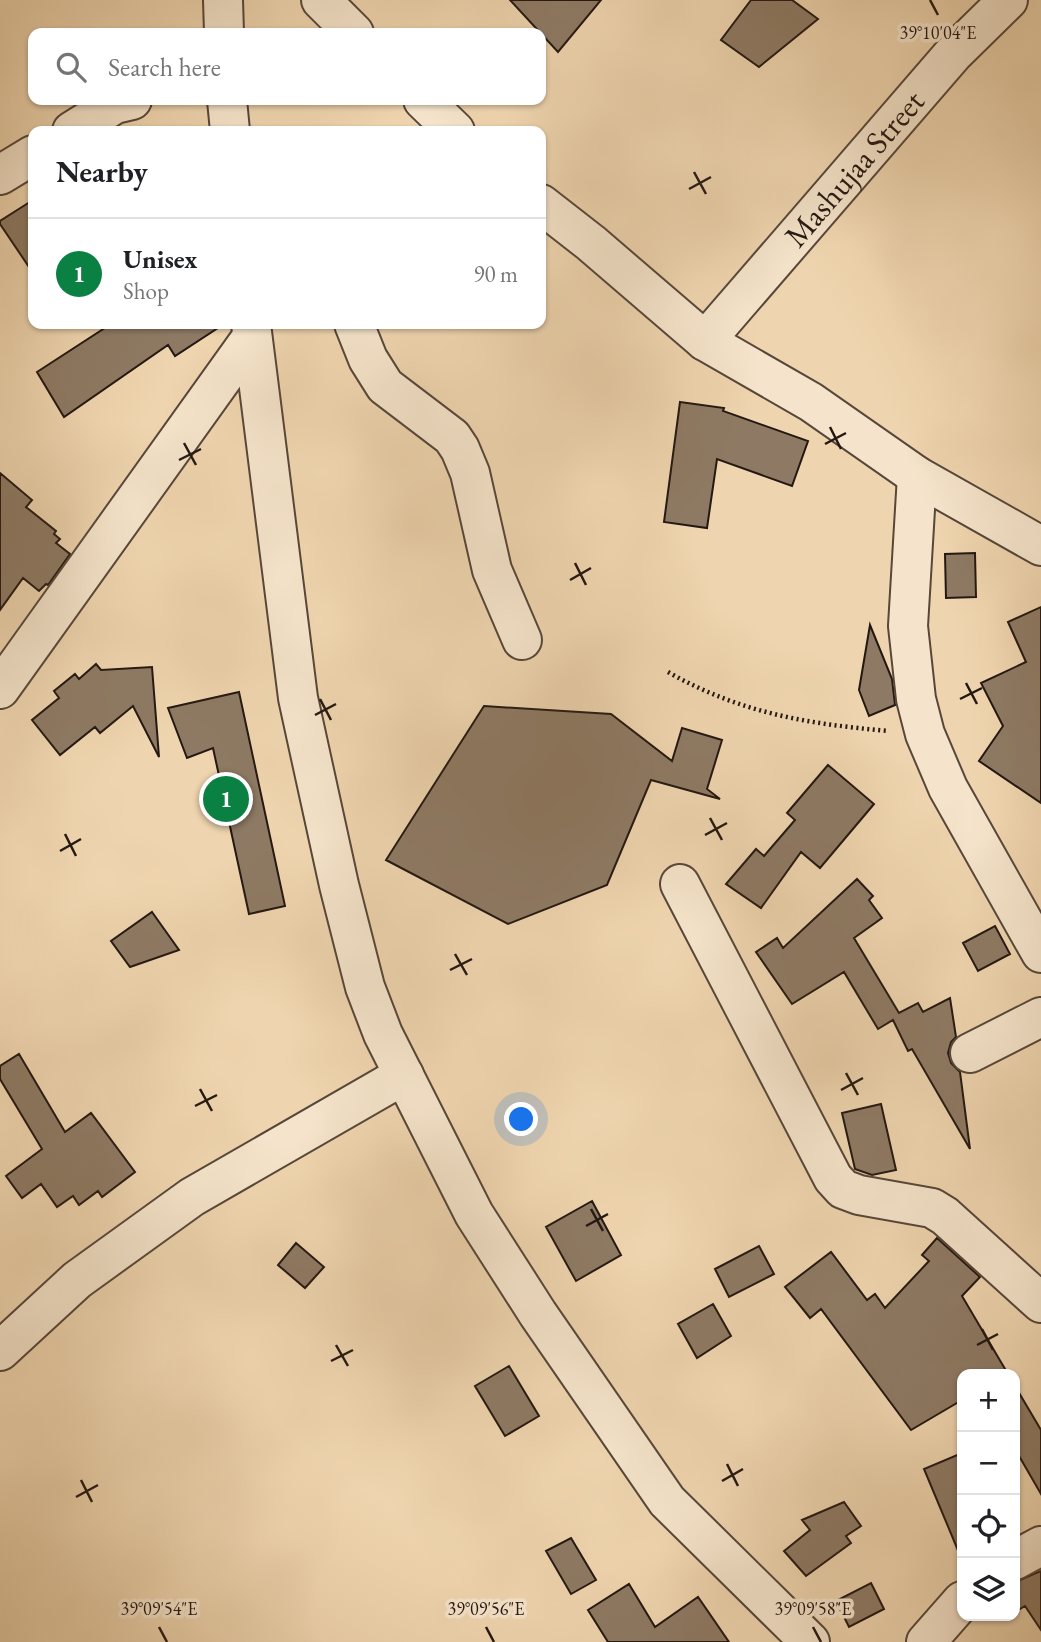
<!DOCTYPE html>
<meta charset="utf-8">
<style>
:root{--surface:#fff;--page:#f2f2f2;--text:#202124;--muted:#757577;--line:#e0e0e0;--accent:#0b8043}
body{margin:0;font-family:"EB Garamond",serif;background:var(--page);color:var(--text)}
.controls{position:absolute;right:21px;bottom:21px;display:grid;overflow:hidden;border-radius:14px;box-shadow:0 2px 5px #0004}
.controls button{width:63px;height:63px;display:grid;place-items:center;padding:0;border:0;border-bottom:2px solid var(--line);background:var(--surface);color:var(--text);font:35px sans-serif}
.you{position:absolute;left:522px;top:1120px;width:24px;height:24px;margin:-18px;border:5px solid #fff;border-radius:50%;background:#1a73e8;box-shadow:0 0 0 10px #1a73e833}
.badge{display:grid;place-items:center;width:46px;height:46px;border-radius:50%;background:var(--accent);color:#fff;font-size:23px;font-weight:700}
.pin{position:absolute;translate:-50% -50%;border:4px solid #fff;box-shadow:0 2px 7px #0006}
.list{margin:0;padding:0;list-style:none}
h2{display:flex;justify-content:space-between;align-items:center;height:91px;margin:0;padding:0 28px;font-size:30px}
h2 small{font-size:23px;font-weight:400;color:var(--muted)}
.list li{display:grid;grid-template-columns:46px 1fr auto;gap:21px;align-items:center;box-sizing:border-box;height:112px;padding:0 28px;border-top:2px solid var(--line)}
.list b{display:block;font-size:26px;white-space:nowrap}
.list p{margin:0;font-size:23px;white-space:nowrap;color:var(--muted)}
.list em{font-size:23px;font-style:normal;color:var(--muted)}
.icon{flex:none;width:38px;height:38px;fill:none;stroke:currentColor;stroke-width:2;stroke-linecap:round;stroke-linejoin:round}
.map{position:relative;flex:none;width:1041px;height:1642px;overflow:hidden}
.search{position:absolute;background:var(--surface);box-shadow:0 2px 5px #0004;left:28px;top:28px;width:518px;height:77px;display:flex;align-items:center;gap:18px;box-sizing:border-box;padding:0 24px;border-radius:14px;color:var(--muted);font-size:26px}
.panel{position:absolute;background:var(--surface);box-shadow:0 2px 5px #0004;left:28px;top:126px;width:518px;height:203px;border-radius:14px}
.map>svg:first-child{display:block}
.building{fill:#8e7a64;stroke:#241813;stroke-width:2}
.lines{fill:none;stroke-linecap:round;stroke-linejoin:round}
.minor-casing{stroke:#57473a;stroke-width:42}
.path{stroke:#241813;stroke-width:4.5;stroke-dasharray:2 3.5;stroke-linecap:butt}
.minor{stroke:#f5e4cb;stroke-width:38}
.ticks{fill:none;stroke:#241813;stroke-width:2.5}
.labels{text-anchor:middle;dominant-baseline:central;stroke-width:7;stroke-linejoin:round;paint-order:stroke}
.street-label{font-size:32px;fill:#241813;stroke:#f5e4cb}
.ticks-label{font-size:18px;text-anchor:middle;fill:#241813;stroke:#f5e4cb;stroke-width:7;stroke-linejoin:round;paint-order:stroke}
</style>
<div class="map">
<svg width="1041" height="1642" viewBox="0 0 1041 1642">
<rect width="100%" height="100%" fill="#efd5af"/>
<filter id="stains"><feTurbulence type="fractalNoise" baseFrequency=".00286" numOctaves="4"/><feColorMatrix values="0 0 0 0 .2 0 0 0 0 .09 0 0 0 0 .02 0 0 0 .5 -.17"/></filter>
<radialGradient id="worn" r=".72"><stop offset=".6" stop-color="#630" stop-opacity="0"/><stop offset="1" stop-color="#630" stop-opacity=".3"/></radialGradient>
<!-- building -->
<path class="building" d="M510,0H601L558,52Z
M751,0H792L818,19L759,67L721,40Z
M33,200V273L0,224V221Z
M111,324H224L175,356L168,345L64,417L37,372Z
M680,402L724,408L723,411L808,441L792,486L717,459L707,528L664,522Z
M0,473L32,500L26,507L56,531L54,534L60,539L56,543L70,554L48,585L46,584L39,591L23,578L0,610Z
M975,553L976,597L946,598L945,554Z
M1041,607V803L979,761L1003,726L981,683L1026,662L1008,622Z
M870,625L892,679L895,705L869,716L859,690Z
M96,664L101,670L152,667L159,757L133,706L100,733L95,727L60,755L32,720L59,698L54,691L75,674L79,679Z
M239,692L285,906L249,914L213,748L187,758L168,708Z
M484,706L611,714L672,761L682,728L722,740L707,789L720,799L651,780L607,885L508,924L386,860Z
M828,765L874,804L820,868L801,852L761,908L726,884L756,849L764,856L795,820L787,813Z
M857,879L873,896L869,900L882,918L854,938L899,1013L918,1003L923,1012L950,998L956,1037L951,1042L948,1053L951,1063L960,1072L970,1149L912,1049L908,1051L893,1020L878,1029L844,972L792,1004L756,952L777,938L783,948Z
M152,912L179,950L130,967L111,941Z
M995,926L1010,954L978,971L963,943Z
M19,1054L65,1132L91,1113L135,1172L102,1197L98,1191L79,1205L73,1196L57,1207L41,1184L22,1198L6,1176L42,1149L0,1079V1066Z
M881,1104L896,1170L872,1175L855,1169L842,1113Z
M592,1201L621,1255L576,1281L546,1227Z
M937,1238L980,1277L962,1296L1008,1374H962V1400L911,1430L821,1309L810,1318L785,1287L831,1252L867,1300L875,1294L885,1308L929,1261L922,1255Z
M296,1243L324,1267L305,1288L278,1265Z
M759,1246L774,1274L729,1297L715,1269Z
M713,1304L731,1336L697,1358L678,1324Z
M509,1366L539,1416L505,1436L475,1386Z
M1015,1386L1041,1430V1494L1015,1449Z
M962,1453V1560L924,1469Z
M844,1502L861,1526L846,1536L851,1543L806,1576L784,1551L810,1530L802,1520Z
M571,1538L596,1580L571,1594L546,1551Z
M1041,1571V1630L1025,1606L1015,1612V1582Z
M871,1583L884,1609L849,1627L836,1601Z
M629,1584L655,1627L698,1597L729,1642H608L588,1610Z"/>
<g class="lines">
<defs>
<g id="minor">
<path d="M223,0L224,33"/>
<path d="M321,0L354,33"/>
<path d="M227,100L230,131"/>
<path d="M423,100L455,131"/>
<path d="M72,131L115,104L132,100"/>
<path d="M0,175L33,155"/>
<path d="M541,204L591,243L705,341L811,402L917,476L1041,546"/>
<path d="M251,324L298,698L339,885L365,987L383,1034L474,1214L538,1314L667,1501L810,1642"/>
<path d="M354,324L368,359L385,386L452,437L460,449L470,473L492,570L522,640"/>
<path id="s1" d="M705,341L953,54L1008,0"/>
<path d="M917,476L908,626L916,699L925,734L948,788L1041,953"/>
<path d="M0,689L252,337"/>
<path d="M680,884L833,1178L843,1189L859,1195L932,1208L945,1216L1041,1303"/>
<path d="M970,1053L1041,1017"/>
<path d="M0,1351L77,1280L192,1197L404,1075"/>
<path d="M1015,1560L1041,1546"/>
<path d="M926,1642L962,1601"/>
</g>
</defs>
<!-- minor casing -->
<use href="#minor" class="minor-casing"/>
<!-- path -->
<path class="path" d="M668,672C740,713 808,724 889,731"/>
<!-- minor -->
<use href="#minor" class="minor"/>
</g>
<!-- ticks -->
<path class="ticks" d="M930,0L938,15M694,172L706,194M689,189L711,177M830,427L841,449M184,443L196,465M825,444L846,433M179,460L201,449M575,563L586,585M570,580L591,568M966,683L977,704M320,699L331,720M960,699L982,688M315,715L336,704M710,818L722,840M65,834L76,856M705,835L727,823M60,851L81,839M455,954L467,975M450,970L472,959M846,1073L858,1095M200,1089L212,1111M841,1090L863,1078M195,1106L217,1095M591,1209L603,1231M586,1226L608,1214M982,1329L993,1350M336,1345L348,1366M977,1345L998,1334M331,1361L353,1350M727,1464L738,1486M81,1480L92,1502M722,1481L743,1469M76,1497L98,1485M159,1627L167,1642M486,1627L494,1642M813,1627L821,1642"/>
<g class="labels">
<!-- street labels -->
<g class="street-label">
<text stroke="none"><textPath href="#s1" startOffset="228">Mashujaa Street</textPath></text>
</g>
</g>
<g class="ticks-label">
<text x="938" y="39">39°10'04"E</text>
<text x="159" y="1615">39°09'54"E</text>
<text x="486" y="1615">39°09'56"E</text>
<text x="813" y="1615">39°09'58"E</text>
</g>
<rect width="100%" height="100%" filter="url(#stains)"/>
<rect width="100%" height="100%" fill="url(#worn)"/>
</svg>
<div class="controls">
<button>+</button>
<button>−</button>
<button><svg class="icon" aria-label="locate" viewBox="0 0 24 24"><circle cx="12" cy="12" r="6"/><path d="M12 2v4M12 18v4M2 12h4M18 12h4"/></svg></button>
<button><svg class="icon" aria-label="layers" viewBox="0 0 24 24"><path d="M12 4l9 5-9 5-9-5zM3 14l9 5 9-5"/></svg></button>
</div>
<div class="you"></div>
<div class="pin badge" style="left:226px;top:799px">1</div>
<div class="search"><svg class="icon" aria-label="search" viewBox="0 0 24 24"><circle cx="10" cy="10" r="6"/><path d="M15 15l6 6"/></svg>Search here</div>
<section class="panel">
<h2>Nearby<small></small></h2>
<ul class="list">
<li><span class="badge">1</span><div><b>Unisex</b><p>Shop</p></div><em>90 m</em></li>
</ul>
</section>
</div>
